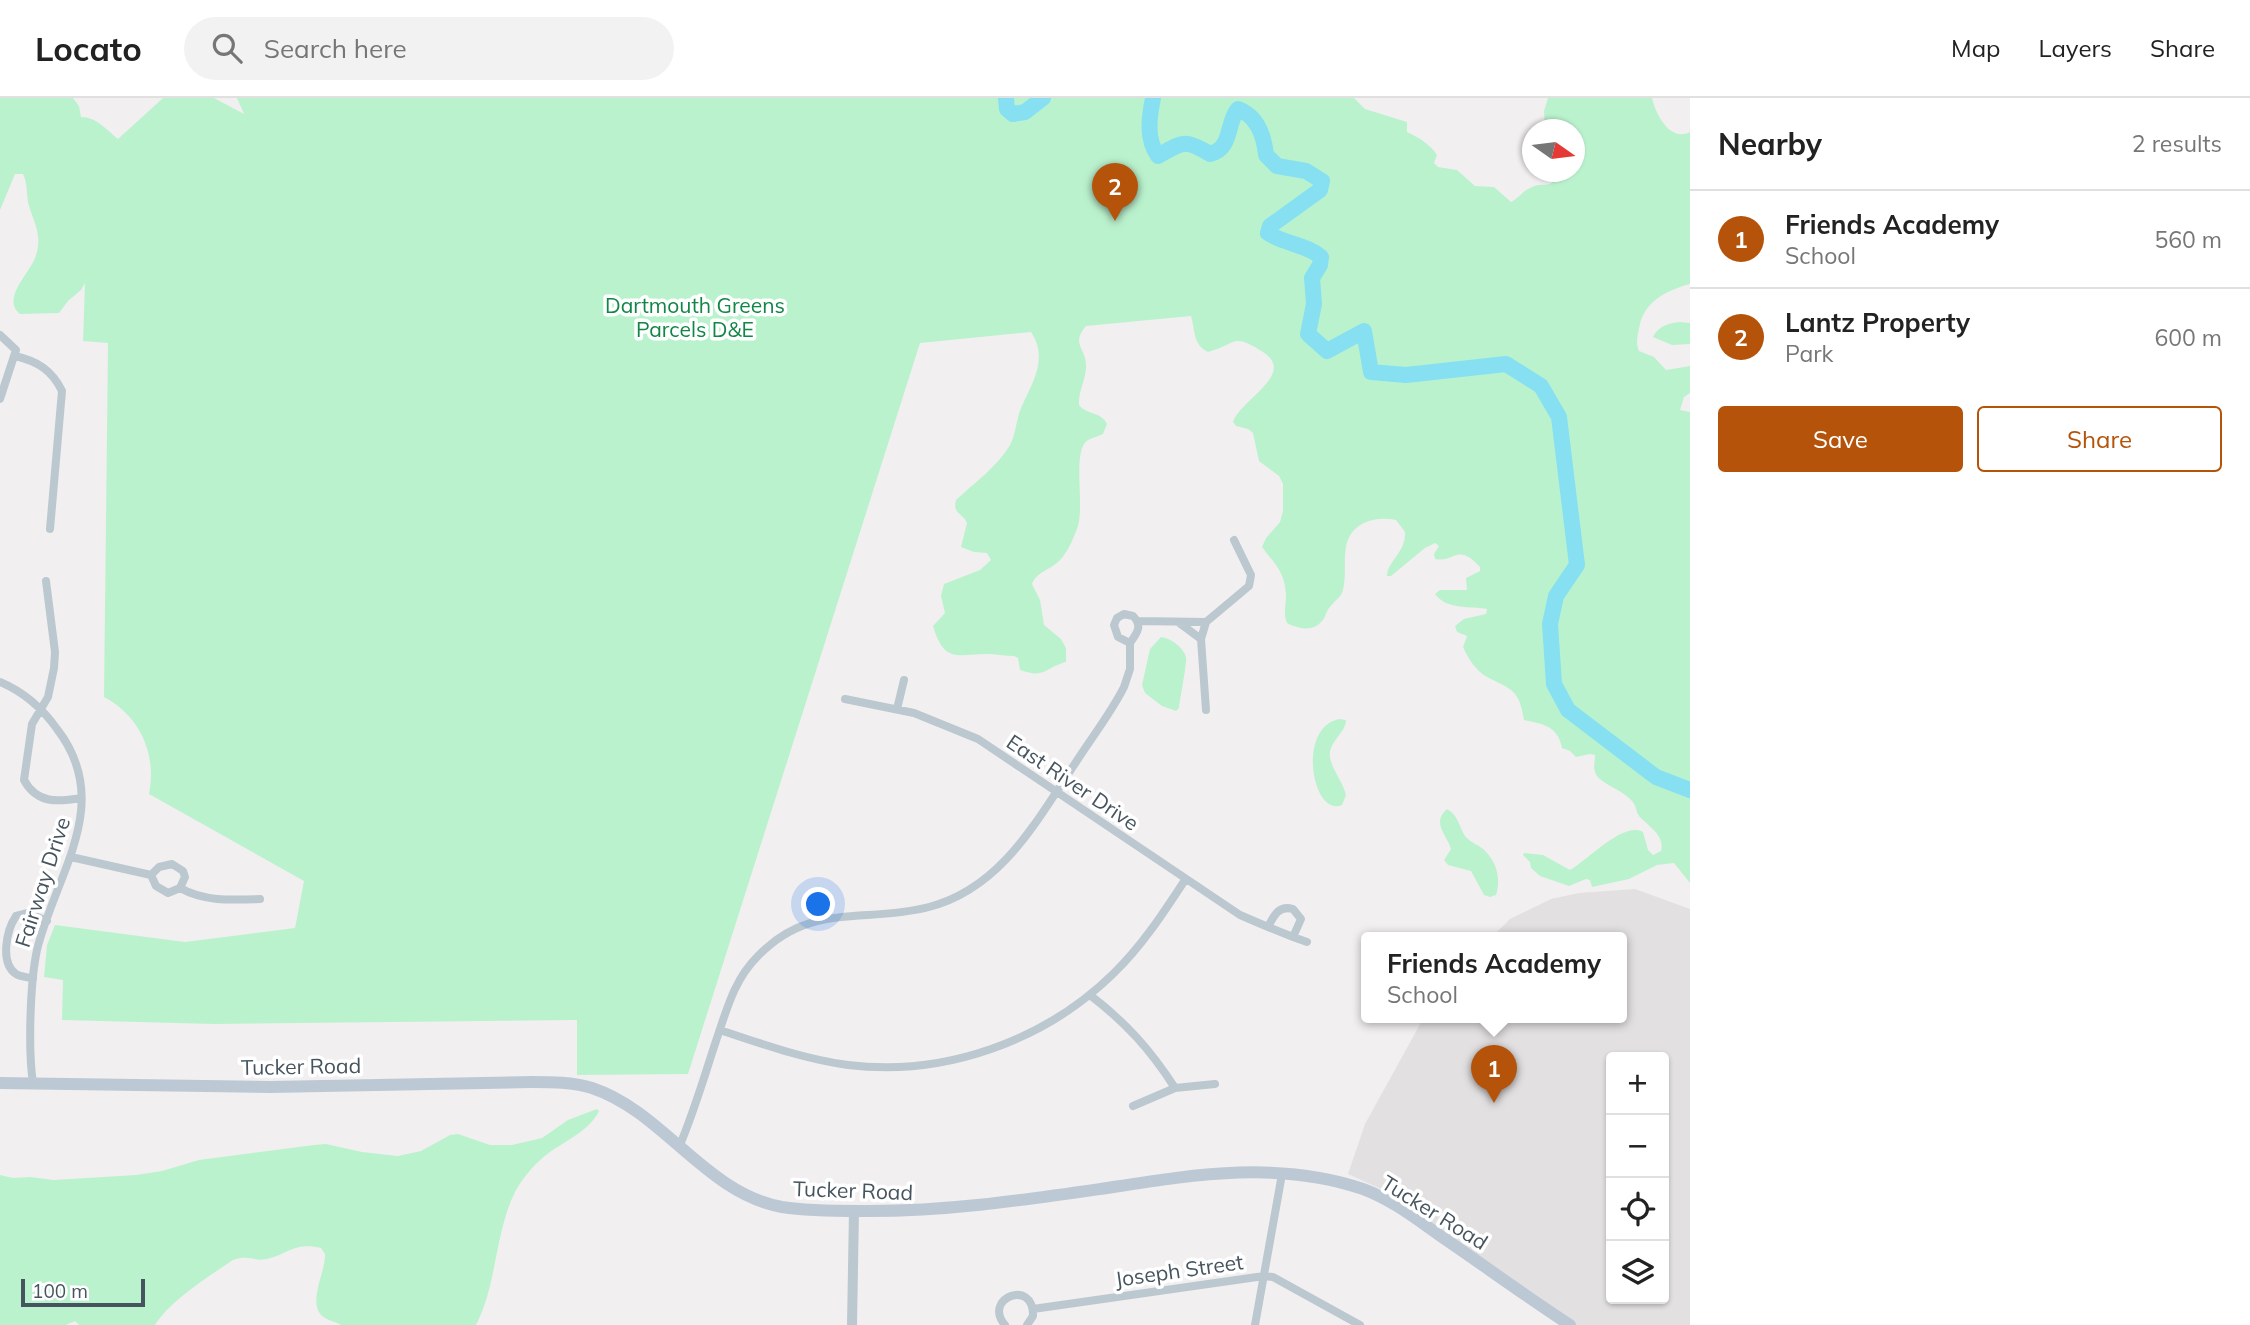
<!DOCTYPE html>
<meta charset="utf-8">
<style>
:root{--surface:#fff;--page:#f2f2f2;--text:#222;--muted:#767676;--line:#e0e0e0;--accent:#b45309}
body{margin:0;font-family:Mulish,sans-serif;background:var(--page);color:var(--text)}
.controls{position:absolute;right:21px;bottom:21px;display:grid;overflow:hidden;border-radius:7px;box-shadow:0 2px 5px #0004}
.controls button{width:63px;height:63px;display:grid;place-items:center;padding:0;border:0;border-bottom:2px solid var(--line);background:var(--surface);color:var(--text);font:35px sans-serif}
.compass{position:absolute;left:1522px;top:21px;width:63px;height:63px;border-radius:50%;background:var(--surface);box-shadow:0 2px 5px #0004;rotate:104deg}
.scale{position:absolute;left:21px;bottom:18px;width:124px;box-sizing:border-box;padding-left:7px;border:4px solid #46545e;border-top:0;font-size:19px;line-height:24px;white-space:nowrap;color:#46545e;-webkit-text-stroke:5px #fff;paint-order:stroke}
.you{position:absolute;left:819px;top:807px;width:24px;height:24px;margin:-18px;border:5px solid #fff;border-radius:50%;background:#1a73e8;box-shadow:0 0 0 10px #1a73e833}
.badge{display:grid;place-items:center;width:46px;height:46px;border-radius:50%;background:var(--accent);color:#fff;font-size:23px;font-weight:700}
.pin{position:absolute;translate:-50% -58px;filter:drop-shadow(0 2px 4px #0008)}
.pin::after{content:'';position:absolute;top:37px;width:24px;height:21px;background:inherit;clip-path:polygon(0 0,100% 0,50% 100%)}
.popup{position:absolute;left:1361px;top:834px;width:266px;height:91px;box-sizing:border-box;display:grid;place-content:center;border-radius:7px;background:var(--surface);filter:drop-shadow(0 2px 5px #0005);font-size:23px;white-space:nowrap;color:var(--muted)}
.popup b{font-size:26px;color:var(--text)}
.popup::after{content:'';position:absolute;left:50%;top:100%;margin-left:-14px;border:14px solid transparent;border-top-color:var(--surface)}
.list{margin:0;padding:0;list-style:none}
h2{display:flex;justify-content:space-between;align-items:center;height:91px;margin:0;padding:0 28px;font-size:30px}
h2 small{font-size:23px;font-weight:400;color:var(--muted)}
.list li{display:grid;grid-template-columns:46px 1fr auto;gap:21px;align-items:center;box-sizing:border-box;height:98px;padding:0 28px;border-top:2px solid var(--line)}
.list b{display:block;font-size:26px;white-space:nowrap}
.list p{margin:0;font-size:23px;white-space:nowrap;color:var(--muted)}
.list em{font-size:23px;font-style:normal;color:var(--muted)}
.actions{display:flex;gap:14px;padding:21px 28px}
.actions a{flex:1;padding:16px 0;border:2px solid var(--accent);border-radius:7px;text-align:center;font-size:24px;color:var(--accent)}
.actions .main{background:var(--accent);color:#fff}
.icon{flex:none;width:38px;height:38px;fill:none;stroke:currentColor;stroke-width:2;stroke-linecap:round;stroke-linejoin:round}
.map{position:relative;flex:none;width:1690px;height:1227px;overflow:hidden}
header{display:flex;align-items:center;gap:42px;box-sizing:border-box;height:98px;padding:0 35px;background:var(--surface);border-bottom:2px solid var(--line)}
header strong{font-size:33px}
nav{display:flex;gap:38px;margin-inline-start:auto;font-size:24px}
.search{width:490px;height:63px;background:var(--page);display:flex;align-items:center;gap:18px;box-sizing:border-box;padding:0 24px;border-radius:38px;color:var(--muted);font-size:26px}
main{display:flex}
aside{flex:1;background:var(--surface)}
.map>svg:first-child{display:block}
.education{fill:#e3e0e2;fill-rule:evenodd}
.green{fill:#bbf2ce}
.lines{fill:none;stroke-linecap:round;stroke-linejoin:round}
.river{stroke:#86e0f2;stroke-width:16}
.minor{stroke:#bcc8cf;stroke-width:8}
.tertiary{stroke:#bcc8cf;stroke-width:10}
.secondary{stroke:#bcc9d5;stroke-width:12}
.labels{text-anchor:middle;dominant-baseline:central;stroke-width:7;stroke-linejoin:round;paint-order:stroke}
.park-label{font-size:21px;fill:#118646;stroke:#fff}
.street-label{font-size:21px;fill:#46545e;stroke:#fff}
</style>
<header>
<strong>Locato</strong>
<div class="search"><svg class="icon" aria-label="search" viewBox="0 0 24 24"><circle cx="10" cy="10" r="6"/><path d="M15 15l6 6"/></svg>Search here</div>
<nav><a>Map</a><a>Layers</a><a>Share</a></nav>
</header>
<main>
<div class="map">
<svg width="1690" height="1227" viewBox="0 0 1690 1227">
<rect width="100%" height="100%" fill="#f2eff0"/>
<!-- education -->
<path class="education" d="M1635,791L1690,811V1227H1576L1381,1091L1348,1076L1365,1026L1424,919H1622V839H1492L1510,821L1551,801L1579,795ZM1611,959H1664V1201H1611Z"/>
<!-- green -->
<path class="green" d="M0,0H73L79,8L81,19C96,19 106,31 118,41L163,0H214L244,16L237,0H1354L1365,11L1407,24V34C1418,39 1430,46 1437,57L1434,65L1438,69L1457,72L1475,88L1494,89L1511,104C1519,100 1523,93 1530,90C1545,82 1551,94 1558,74H1574V32L1545,31L1544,13L1548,0H1652C1656,17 1670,44 1690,34V186C1665,193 1643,204 1639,231C1637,240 1636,246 1639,253L1654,259L1666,272L1690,268V295L1684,299L1680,312L1690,314V785L1674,765L1657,767L1629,781L1592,789L1590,782L1586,781L1569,788L1540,778L1531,770L1530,764L1523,757L1524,755L1543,757L1570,772C1587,763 1623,723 1643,734L1648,752L1653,757L1661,753C1665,737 1649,729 1639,718C1636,714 1636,707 1632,703C1624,693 1604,687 1597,678C1592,670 1595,665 1595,657L1590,656L1576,659L1570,653L1562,650C1558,628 1543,626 1524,622C1519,591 1512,592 1487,579C1475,572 1468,560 1463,549L1467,538L1457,534L1455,528L1464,521L1486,516L1487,511C1471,508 1446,512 1435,496L1440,492H1467L1466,480L1480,473V469C1457,444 1455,465 1435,461L1434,456L1439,448L1435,445L1425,450L1391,478H1387C1387,464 1406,454 1405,434L1396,422C1385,420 1375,420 1364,425C1336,439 1349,468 1343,492C1341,500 1334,503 1330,509C1326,513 1326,519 1322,523C1313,534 1298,531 1287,525C1283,516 1286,508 1286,498C1285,473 1275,467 1262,449L1266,440L1280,424L1283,413V386L1279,378L1259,363L1253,335L1248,331L1236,328L1233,324C1240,302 1297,276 1263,254C1231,234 1238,246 1208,254C1193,247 1195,232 1191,218L1086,228C1071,246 1085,249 1086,266C1087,280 1078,293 1079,307C1087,317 1102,314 1107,326L1103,336C1097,339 1088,340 1084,346C1074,363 1084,406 1078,428C1074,439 1068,454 1060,462C1051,472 1037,473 1032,486L1040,502L1044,527L1061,541L1066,550V564C1044,570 1045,581 1020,572L1018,560L1014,558C1005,558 995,556 986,556C955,557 944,564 933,528L945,515L941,498L944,486L980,472L991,462L987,455L974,454L961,449L967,425C963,415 952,416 956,402C974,385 997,369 1010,347C1016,336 1016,322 1021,310C1032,285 1049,261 1031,234L920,245L688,976L577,977V922L214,926L62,922L63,882L44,879L47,847L55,827L185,844L295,830L304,783L149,696C157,656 140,618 104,599L108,245L83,243L85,185L81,192L68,203L59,215L20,216C1,201 29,176 35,160C43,139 35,127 29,108C26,97 28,86 23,76H15L0,112Z
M1680,224L1690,225V246L1672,247L1653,239C1658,228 1669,225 1680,224Z
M1161,539C1171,540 1183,549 1186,559C1187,566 1180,600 1179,610L1176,613L1162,608L1145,595L1142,587L1150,551Z
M1340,621L1346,622C1346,635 1328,644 1330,659C1332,672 1343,684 1346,697L1342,707C1312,720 1296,628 1340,621Z
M1447,711C1458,717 1459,728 1465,738C1469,743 1474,745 1479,748C1495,759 1502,778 1496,797L1490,799L1484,797L1471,773L1448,767L1444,762L1451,751C1447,737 1431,725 1447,711Z
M597,1011L599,1013C590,1032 567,1042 550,1054C537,1063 523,1079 515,1094C495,1134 497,1187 476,1227H341C336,1224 330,1223 325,1220C305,1208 326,1174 325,1156L321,1150C294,1144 289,1156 267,1161C253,1164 250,1156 233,1162C209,1178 170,1203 155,1227H79L75,1223L66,1227H0V1077L13,1080L30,1079L54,1082L136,1077L162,1073L199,1062L314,1047L326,1046L362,1054L398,1058L421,1053L450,1037L458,1036L490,1047H512L542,1040L568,1022Z"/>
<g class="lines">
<!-- river -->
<path class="river" d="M1006,0L1007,11L1013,16L1025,14L1043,0
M1153,0C1149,20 1146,41 1158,58C1183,44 1184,40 1210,56C1233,50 1226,25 1238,11C1257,18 1264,37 1266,57L1277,68L1306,73L1322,83L1320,92L1270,128L1268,135C1284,146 1306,146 1321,159L1320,167L1312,180L1314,206L1308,236L1327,253L1364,233L1371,274L1406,277L1506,266L1541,288L1559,319L1577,467L1556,498L1550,526L1554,586L1568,612L1656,679L1690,692"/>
<!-- minor -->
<path class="minor" d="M0,237L16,252L0,301
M15,258C37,263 52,272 62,293L50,431
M46,483L55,554L54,570L48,599L32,626L24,682C37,706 58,704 81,700
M1137,523L1206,524L1201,541L1178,524
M1206,524L1249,488L1251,477L1234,442
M1201,541L1206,612
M0,584C24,594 42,610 57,631C115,706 55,777 37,852C30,884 28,953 33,985
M845,601L914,615L978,641L1240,817L1268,829C1274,817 1279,807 1293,811L1301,821L1293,839L1307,844
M897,611L904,582
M71,759L151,777L159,769L172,766L183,773L185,779L180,790L168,795L156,788L151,777
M180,790C205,804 233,802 260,801
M1268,829L1293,839
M33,881C28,879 21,879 16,876C0,865 6,833 16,818L28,815L47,823
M1090,897C1126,925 1150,951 1175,990L1133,1008
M720,932C762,946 804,961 848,967C944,979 1045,943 1114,875C1142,848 1164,814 1185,782
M1175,990L1215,986
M679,1049C695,1012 706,972 719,934C728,907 736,880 757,859C810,803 864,826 929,809C1002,790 1037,722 1076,664C1092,639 1111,615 1124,589L1130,571V545L1118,539L1114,527L1117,520L1124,516L1133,518C1143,528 1137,535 1130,545
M1033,1211L1264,1178L1273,1179L1360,1227
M1005,1227C982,1200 1034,1180 1033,1218L1027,1227
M1255,1227L1282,1076"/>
<!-- tertiary -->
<path class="tertiary" d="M852,1227L854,1113"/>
<!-- secondary -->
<path class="secondary" d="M0,985L270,989L531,984C552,984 572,984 592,990C664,1014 705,1095 782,1109C808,1113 834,1113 860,1113C944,1114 1024,1102 1107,1090C1191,1077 1279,1062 1363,1091C1393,1102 1419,1123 1445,1141C1486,1169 1527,1199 1570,1227"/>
</g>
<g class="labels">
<!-- park labels -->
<g class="park-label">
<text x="695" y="207">Dartmouth Greens<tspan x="695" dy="24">Parcels D&amp;E</tspan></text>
</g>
<!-- street labels -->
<g class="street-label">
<text transform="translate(1073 684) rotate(34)">East River Drive</text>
<text transform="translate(42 784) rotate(-72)">Fairway Drive</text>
<text transform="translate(301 968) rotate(-1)">Tucker Road</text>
<text transform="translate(853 1092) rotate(2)">Tucker Road</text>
<text transform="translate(1435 1114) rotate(32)">Tucker Road</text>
<text transform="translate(1179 1172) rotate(-8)">Joseph Street</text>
</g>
</g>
</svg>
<div class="controls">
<button>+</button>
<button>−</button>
<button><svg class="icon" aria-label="locate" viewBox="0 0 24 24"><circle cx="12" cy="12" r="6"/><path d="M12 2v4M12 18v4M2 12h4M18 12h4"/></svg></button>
<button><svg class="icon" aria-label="layers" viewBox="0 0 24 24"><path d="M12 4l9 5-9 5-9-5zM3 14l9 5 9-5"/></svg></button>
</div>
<svg class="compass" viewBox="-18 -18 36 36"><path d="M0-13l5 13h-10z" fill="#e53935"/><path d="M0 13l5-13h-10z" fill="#767676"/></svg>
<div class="scale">100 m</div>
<div class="you"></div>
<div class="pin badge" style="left:1494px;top:1005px">1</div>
<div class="popup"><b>Friends Academy</b>School</div>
<div class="pin badge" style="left:1115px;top:123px">2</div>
</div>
<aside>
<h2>Nearby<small>2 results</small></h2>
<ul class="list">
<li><span class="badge">1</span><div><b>Friends Academy</b><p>School</p></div><em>560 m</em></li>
<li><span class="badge">2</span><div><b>Lantz Property</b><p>Park</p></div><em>600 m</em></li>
</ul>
<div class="actions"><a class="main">Save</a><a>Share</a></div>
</aside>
</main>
